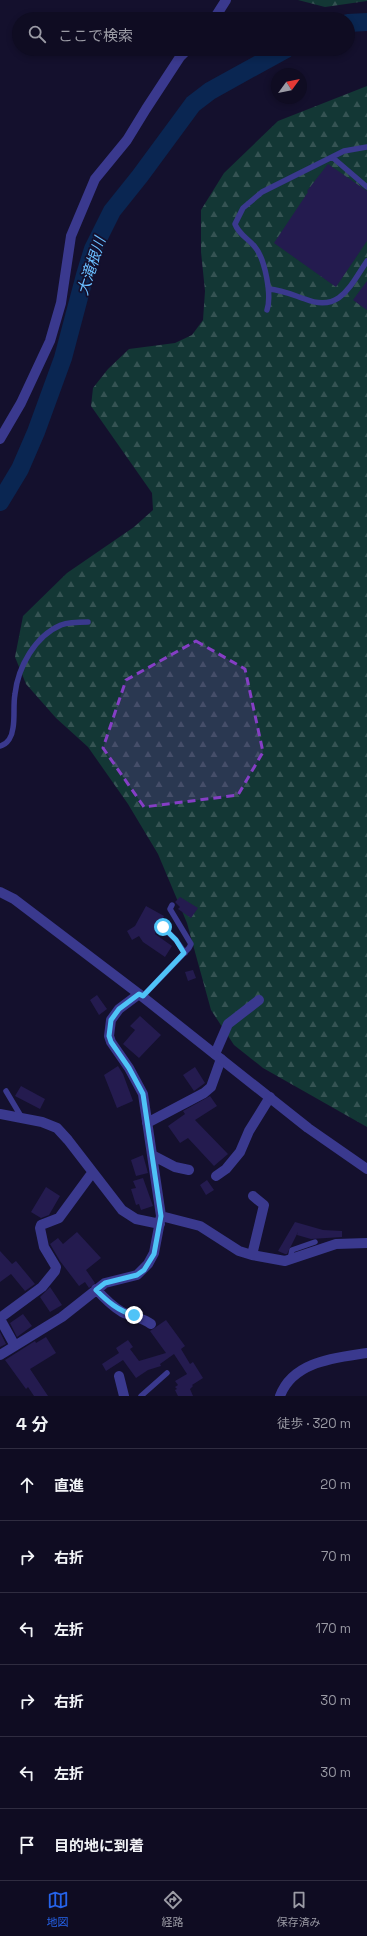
<!DOCTYPE html>
<html lang="ja">
<meta charset="utf-8">
<style>
:root{--surface:#0f0c22;--page:#18152a;--text:#f1f3f6;--muted:#9b9ba5;--line:#2f2c40;--accent:#2563eb}
body{margin:0;font-family:"Space Grotesk","Noto Sans JP",sans-serif;background:var(--page);color:var(--text)}
.compass{position:absolute;left:271px;top:68px;width:36px;height:36px;border-radius:50%;background:var(--surface);box-shadow:0 2px 6px #0003;rotate:57deg}
.stop{position:absolute;width:12px;height:12px;margin:-9px;border:3px solid #4fc3f7;border-radius:50%;background:#fff}
.stop.end{background:#4fc3f7;border-color:#fff;box-shadow:0 1px 4px #0008}
.list{margin:0;padding:0;list-style:none}
h2{display:flex;justify-content:space-between;align-items:center;height:52px;margin:0;padding:0 16px;font-size:17px}
h2 small{font-size:13px;font-weight:400;color:var(--muted)}
.list li{display:grid;grid-template-columns:26px 1fr auto;gap:12px;align-items:center;box-sizing:border-box;height:72px;padding:0 16px;border-top:1px solid var(--line)}
.list b{display:block;font-size:15px;white-space:nowrap}
.list em{font-size:13px;font-style:normal;color:var(--muted)}
.icon{flex:none;width:22px;height:22px;fill:none;stroke:currentColor;stroke-width:2;stroke-linecap:round;stroke-linejoin:round}
.map{position:relative;flex:none;width:367px;height:1396px;overflow:hidden}
.search{position:absolute;background:var(--surface);box-shadow:0 2px 6px #0003;left:12px;right:12px;top:12px;height:44px;display:flex;align-items:center;gap:10px;box-sizing:border-box;padding:0 14px;border-radius:22px;color:var(--muted);font-size:15px}
.sheet{height:484px;background:var(--surface)}
nav{display:flex;justify-content:space-around;align-items:center;box-sizing:border-box;height:56px;border-top:1px solid var(--line);background:var(--surface);font-size:11px;color:var(--muted)}
nav a{display:grid;justify-items:center;gap:2px}
nav .on{color:var(--accent)}
.map>svg:first-child{display:block}
.forest{fill:url(#forest-firs)}
.lines{fill:none;stroke-linecap:round;stroke-linejoin:round}
.river{stroke:#0a2652;stroke-width:18}
.building{fill:#241b4f}
.service{stroke:#3a398e;stroke-width:5.5}
.minor{stroke:#3a398e;stroke-width:10}
.tertiary{stroke:#3a398e;stroke-width:10}
.route{stroke:#4fc3f7;stroke-width:5}
.marked{fill:#853ec5;fill-opacity:0.2;stroke:#853ec5;stroke-width:3;stroke-dasharray:8 5;stroke-linejoin:round}
.labels{text-anchor:middle;dominant-baseline:central;stroke-width:3.5;stroke-linejoin:round;paint-order:stroke}
.water-label{font-size:15px;font-style:italic;fill:#6abeff;stroke:#14102d}
</style>
<div class="map">
<svg width="367" height="1396" viewBox="0 0 367 1396">
<defs>
<pattern id="forest-firs" width="22" height="20" patternUnits="userSpaceOnUse"><rect width="22" height="20" fill="#133735"/><path d="M5 1l3.5 6h-7zM16 11l3.5 6h-7z" fill="#355353"/></pattern>
</defs>
<rect width="100%" height="100%" fill="#14102d"/>
<!-- forest -->
<path class="forest" d="M298,0H367V1L325,7Z
M367,86V1127L263,1068L234,1045L211,1010L187,923L158,854L128,804L88,747L56,718L26,684L15,657L23,616L67,573L134,527L153,510L152,493L91,406L93,388L108,369L129,349L175,343L192,335L203,320L205,291L201,252V210L224,173L278,121Z"/>
<g class="lines">
<!-- river -->
<path class="river" d="M348,23L367,22
M0,502L20,469L36,432L63,358L85,275L93,249L112,211L140,176L193,104L210,91L286,49"/>
</g>
<!-- building -->
<path class="building" d="M328,164L367,191V241L336,287L274,243L308,192L307,191Z
M367,281V310L353,300Z
M180,897L198,908L191,918L178,909L180,907L175,902Z
M146,906L164,916L155,934L172,946L165,957L143,942L139,936L132,940L127,931L135,926Z
M193,970L196,978L188,981L185,972Z
M97,995L107,1009L99,1015L90,1000Z
M140,1016L161,1035L139,1058L123,1044L135,1030L130,1026Z
M118,1066L123,1074L133,1101L117,1108L104,1075Z
M195,1067L205,1083L194,1091L183,1075Z
M21,1086L45,1099L40,1109L15,1096Z
M210,1096L217,1106L195,1120L228,1154L214,1166L188,1138L180,1143L168,1126L185,1114L183,1111Z
M143,1155L148,1173L136,1176L131,1160Z
M143,1178L153,1206L141,1210L139,1204L136,1205L131,1189L136,1188L133,1181Z
M207,1180L214,1190L206,1195L200,1185Z
M46,1187L60,1196L49,1215L41,1218L31,1212Z
M295,1222L323,1230L342,1231V1237L311,1239L297,1235L298,1232L287,1254H285L278,1251Z
M77,1232L101,1258L86,1270L95,1283L89,1288L85,1282L79,1286L60,1261L50,1244L58,1238L63,1244Z
M0,1251L12,1264L16,1261L35,1284L25,1291L11,1274L0,1282Z
M50,1287L62,1305L50,1312L40,1297Z
M23,1314L32,1326L17,1337L10,1323Z
M166,1320L185,1346L181,1349L190,1364L193,1362L203,1378L192,1385L193,1386L190,1389L193,1396H178L175,1390L177,1389L175,1387L178,1385L175,1381L187,1374L174,1354L160,1364L161,1366L148,1370L136,1378L123,1360L106,1371L102,1364L119,1353L116,1348L128,1340L133,1347L130,1349L139,1361L166,1353L150,1331Z
M0,1332L6,1344L0,1347Z
M46,1337L56,1353L30,1369L48,1396H34L28,1387L26,1389L5,1360L35,1341L36,1343Z"/>
<g class="lines">
<!-- service -->
<path class="service" d="M332,157L367,187
M269,289C282,290 293,295 305,299C340,313 350,286 367,261
M267,310C272,295 265,259 255,247C248,238 239,235 235,224L243,208L262,192L344,151L367,147
M0,746C8,744 12,736 13,728C15,717 13,705 15,694C18,667 35,636 61,625C69,622 79,622 88,622
M163,927L176,940L185,953
M143,996L189,948L191,944L170,909L172,905
M6,1091L22,1118
M290,1259L292,1250L315,1242
M141,1396L167,1373"/>
<!-- minor -->
<path class="minor" d="M214,19L226,0
M0,439L21,403L50,341L61,303L71,236L95,179L127,140L146,109L180,57L188,49
M215,1054L228,1024L259,1000
M0,1114L42,1122L57,1128L68,1140L122,1210L136,1219L160,1224
M147,1123L204,1093L211,1087L221,1059
M152,1155L175,1167L189,1170
M216,1176L226,1169L240,1152L249,1131L270,1097
M161,1216L200,1226L239,1251L252,1255L285,1261L336,1244L367,1243
M252,1255L264,1205L253,1196
M96,1289C104,1298 112,1306 122,1312C132,1317 142,1317 151,1324
M0,1318L42,1287L55,1271L56,1267L44,1247L40,1228L41,1225L59,1218L92,1173
M0,1319L15,1346
M0,1355L62,1317L105,1283L137,1275L148,1264L154,1253L161,1216L143,1094L129,1068L111,1042L109,1036L111,1020L119,1009L139,994
M119,1376L124,1396
M280,1396C293,1361 335,1358 367,1353"/>
<!-- tertiary -->
<path class="tertiary" d="M0,892L14,899L139,994L308,1128L367,1169"/>
</g>
<g class="lines">
<!-- route -->
<path class="route" d="M134,1315C118,1311 107,1301 96,1290L105,1283L137,1275L144,1270L154,1254L161,1216L143,1094L129,1068L111,1042L109,1036L111,1020L119,1009L139,994L143,996L184,953L176,940L163,927"/>
</g>
<!-- marked area -->
<path class="marked" d="M196,641L245,669L263,752L238,795L144,807L103,748L126,680Z"/>
<g class="labels">
<!-- water labels -->
<g class="water-label">
<text transform="translate(91 266) rotate(-72)">大滝根川</text>
</g>
</g>
</svg>
<svg class="compass" viewBox="-18 -18 36 36"><path d="M0-13l5 13h-10z" fill="#e53935"/><path d="M0 13l5-13h-10z" fill="#9b9ba5"/></svg>
<div class="stop" style="left:163px;top:927px"></div>
<div class="stop end" style="left:134px;top:1315px"></div>
<div class="search"><svg class="icon" aria-label="search" viewBox="0 0 24 24"><circle cx="10" cy="10" r="6"/><path d="M15 15l6 6"/></svg>ここで検索</div>
</div>
<section class="sheet">
<h2>4 分<small>徒歩 · 320 m</small></h2>
<ul class="list">
<li><svg class="icon" aria-label="ahead" viewBox="0 0 24 24"><path d="M12 20V5M6 11l6-6 6 6"/></svg><div><b>直進</b></div><em>20 m</em></li>
<li><svg class="icon" aria-label="right" viewBox="0 0 24 24"><path d="M7 20v-9h11M14 6l5 5-5 5"/></svg><div><b>右折</b></div><em>70 m</em></li>
<li><svg class="icon" aria-label="left" viewBox="0 0 24 24"><path d="M17 20v-9H6M10 6l-5 5 5 5"/></svg><div><b>左折</b></div><em>170 m</em></li>
<li><svg class="icon" aria-label="right" viewBox="0 0 24 24"><path d="M7 20v-9h11M14 6l5 5-5 5"/></svg><div><b>右折</b></div><em>30 m</em></li>
<li><svg class="icon" aria-label="left" viewBox="0 0 24 24"><path d="M17 20v-9H6M10 6l-5 5 5 5"/></svg><div><b>左折</b></div><em>30 m</em></li>
<li><svg class="icon" aria-label="arrive" viewBox="0 0 24 24"><path d="M6 21V4h12l-3 4 3 4H6"/></svg><div><b>目的地に到着</b></div></li>
</ul>
</section>
<nav>
<a class="on"><svg class="icon" aria-label="map" viewBox="0 0 24 24"><path d="M3 6l6-2 6 2 6-2v14l-6 2-6-2-6 2zM9 4v14M15 6v14"/></svg>地図</a>
<a><svg class="icon" aria-label="directions" viewBox="0 0 24 24"><path d="M12 3l9 9-9 9-9-9zM9 14v-3h6M13 9l2 2-2 2"/></svg>経路</a>
<a><svg class="icon" aria-label="saved" viewBox="0 0 24 24"><path d="M7 4h10v16l-5-4-5 4z"/></svg>保存済み</a>
</nav>
